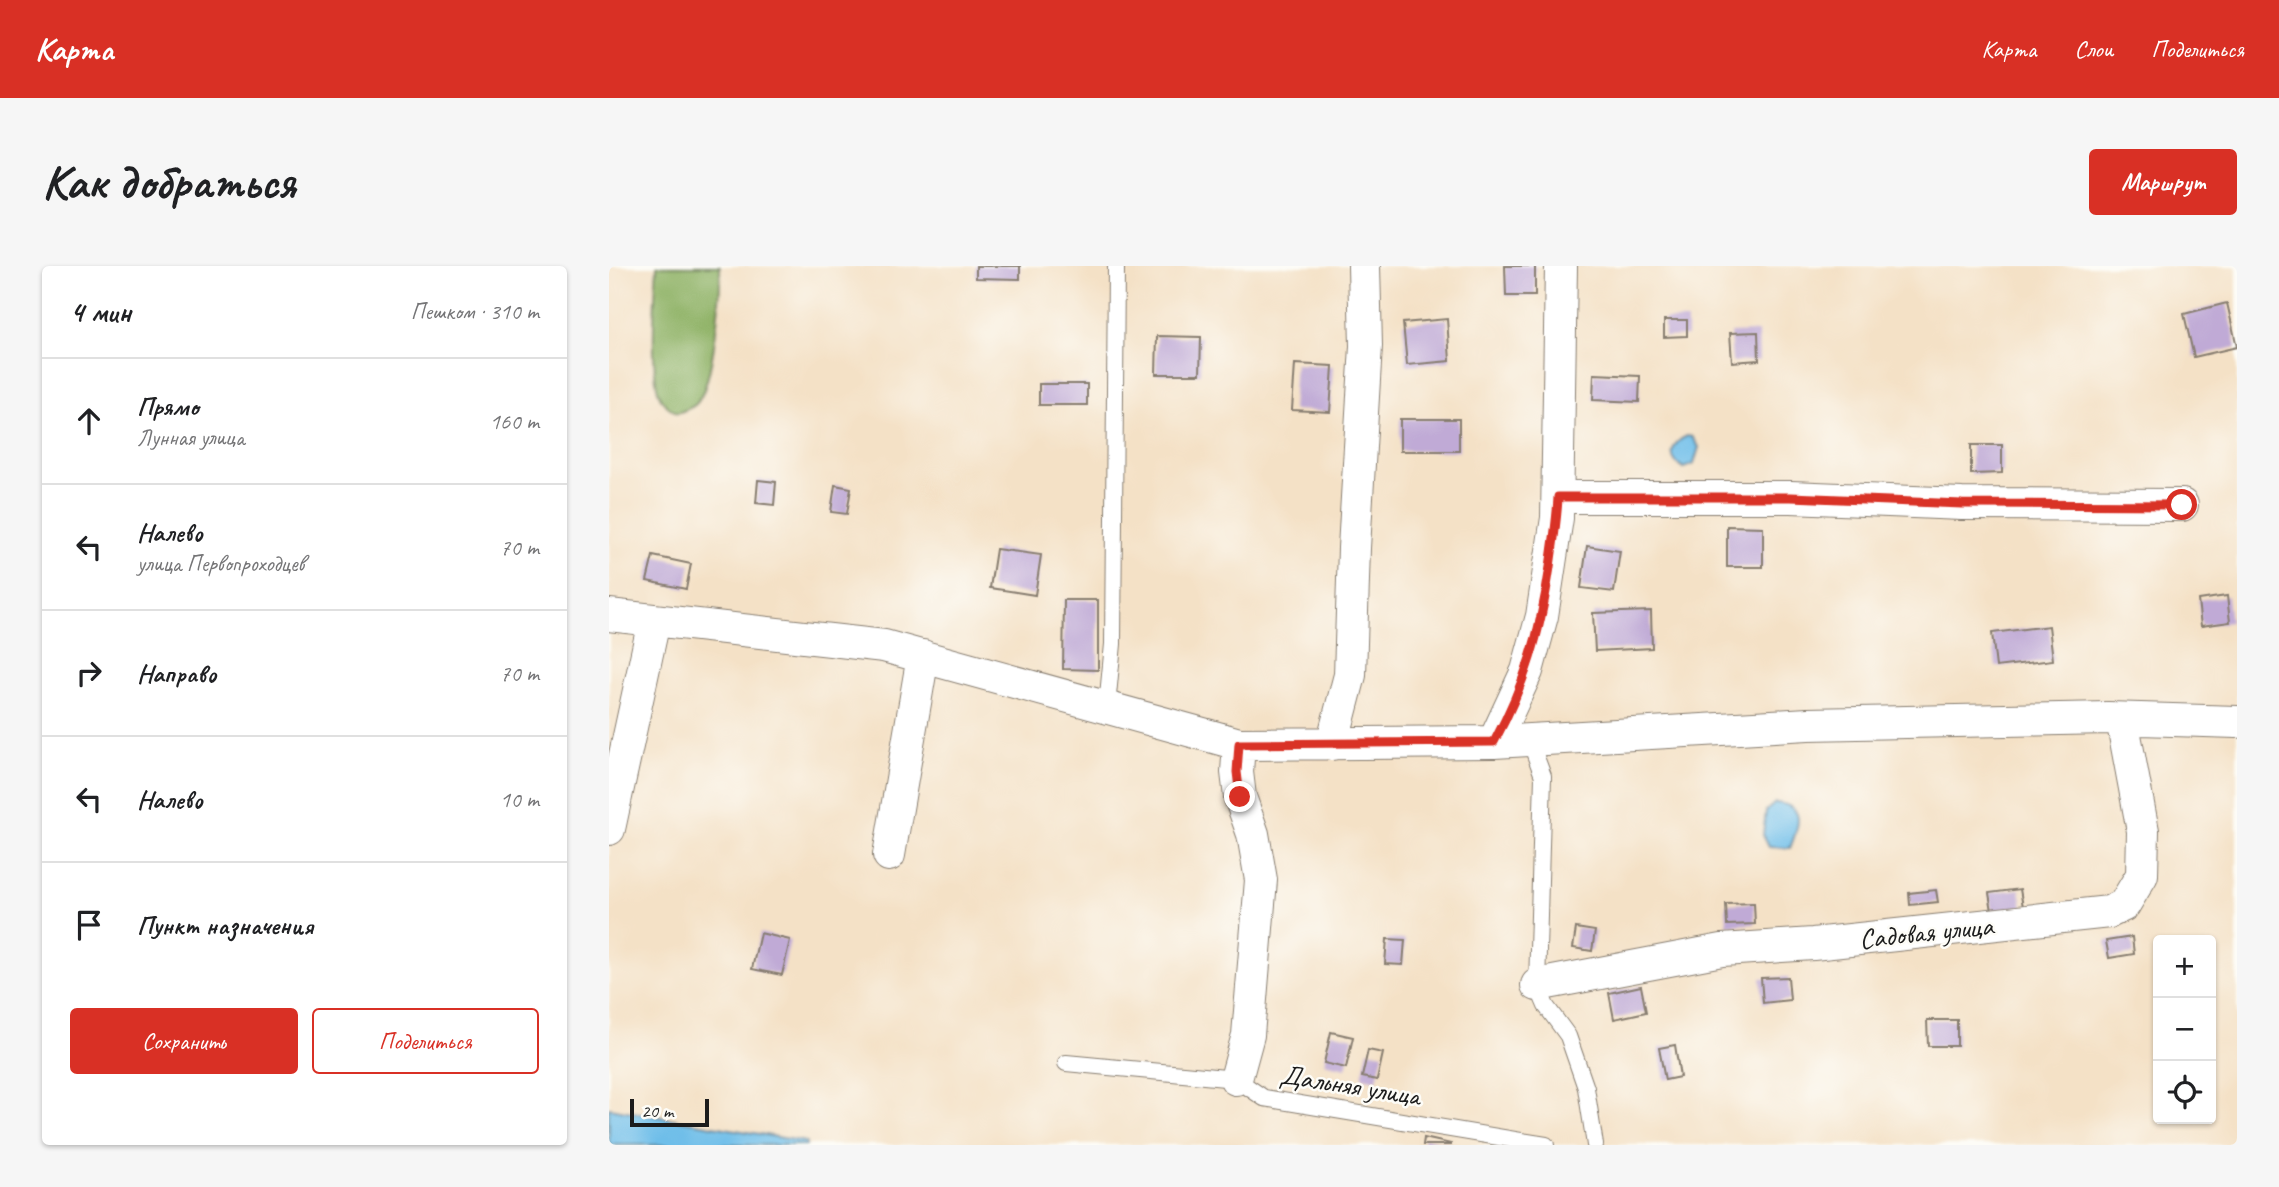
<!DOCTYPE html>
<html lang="ru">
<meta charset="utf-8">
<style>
:root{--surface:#fff;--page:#f6f6f6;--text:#202124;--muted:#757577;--line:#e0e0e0;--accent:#d93025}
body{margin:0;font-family:Caveat,sans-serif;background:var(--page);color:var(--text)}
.controls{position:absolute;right:21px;bottom:21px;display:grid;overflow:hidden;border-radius:7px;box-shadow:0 2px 5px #0004}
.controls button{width:63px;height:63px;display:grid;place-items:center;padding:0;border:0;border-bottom:2px solid var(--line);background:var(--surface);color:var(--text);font:35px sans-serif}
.scale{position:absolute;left:21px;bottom:18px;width:79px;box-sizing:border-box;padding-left:7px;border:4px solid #1c1c1c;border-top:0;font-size:19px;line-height:24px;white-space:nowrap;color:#1c1c1c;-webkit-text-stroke:5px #fdfcf7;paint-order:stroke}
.stop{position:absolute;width:21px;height:21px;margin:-16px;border:5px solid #d93025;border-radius:50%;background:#fff}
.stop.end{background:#d93025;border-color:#fff;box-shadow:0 2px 7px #0008}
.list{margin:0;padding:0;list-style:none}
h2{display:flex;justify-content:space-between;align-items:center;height:91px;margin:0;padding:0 28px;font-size:30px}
h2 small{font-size:23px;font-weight:400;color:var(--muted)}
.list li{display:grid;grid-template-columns:46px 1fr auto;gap:21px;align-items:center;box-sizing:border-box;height:126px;padding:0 28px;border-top:2px solid var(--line)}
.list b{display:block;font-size:26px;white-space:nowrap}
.list p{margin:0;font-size:23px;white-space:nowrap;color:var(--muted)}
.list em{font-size:23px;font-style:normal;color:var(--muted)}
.actions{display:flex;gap:14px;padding:21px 28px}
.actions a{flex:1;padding:16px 0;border:2px solid var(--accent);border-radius:7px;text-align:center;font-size:24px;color:var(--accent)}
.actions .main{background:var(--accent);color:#fff}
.icon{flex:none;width:38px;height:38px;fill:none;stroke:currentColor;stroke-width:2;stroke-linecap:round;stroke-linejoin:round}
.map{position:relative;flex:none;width:1628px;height:879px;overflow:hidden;border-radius:7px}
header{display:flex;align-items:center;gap:42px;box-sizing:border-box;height:98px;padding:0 35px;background:var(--accent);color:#fff}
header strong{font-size:33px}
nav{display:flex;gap:38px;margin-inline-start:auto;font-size:24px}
.intro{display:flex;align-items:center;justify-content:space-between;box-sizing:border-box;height:168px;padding:0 42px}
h1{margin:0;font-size:49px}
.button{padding:18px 32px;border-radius:7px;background:var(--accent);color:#fff;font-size:24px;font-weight:700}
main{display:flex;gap:42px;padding:0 42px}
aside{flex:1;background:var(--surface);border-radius:7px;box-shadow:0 2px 5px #0004}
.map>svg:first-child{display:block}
.forest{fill:#8fb266;stroke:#566741;stroke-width:2}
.water{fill:#6ebee9;stroke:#456d82;stroke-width:2}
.building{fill:#c0aad6}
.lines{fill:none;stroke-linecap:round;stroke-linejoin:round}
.lane-casing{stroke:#887e71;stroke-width:18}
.street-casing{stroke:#887e71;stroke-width:34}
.lane{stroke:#fff;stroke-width:16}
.street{stroke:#fff;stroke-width:32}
.route{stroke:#d93025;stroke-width:9}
.labels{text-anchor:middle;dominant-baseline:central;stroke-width:5;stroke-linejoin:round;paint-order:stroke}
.street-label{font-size:28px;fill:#1c1c1c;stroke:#fdfcf7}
</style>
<header>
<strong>Карта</strong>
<nav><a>Карта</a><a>Слои</a><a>Поделиться</a></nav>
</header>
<div class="intro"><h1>Как добраться</h1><a class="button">Маршрут</a></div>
<main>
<aside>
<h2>4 мин<small>Пешком · 310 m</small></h2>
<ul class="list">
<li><svg class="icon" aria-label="ahead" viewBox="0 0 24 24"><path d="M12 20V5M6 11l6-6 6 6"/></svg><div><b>Прямо</b><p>Лунная улица</p></div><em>160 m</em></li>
<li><svg class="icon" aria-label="left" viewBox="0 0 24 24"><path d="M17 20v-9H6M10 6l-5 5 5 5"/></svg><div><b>Налево</b><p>улица Первопроходцев</p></div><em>70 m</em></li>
<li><svg class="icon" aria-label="right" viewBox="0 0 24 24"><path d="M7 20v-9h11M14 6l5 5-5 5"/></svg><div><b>Направо</b></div><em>70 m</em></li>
<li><svg class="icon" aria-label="left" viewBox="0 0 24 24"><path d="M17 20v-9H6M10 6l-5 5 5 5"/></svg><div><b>Налево</b></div><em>10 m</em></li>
<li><svg class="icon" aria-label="arrive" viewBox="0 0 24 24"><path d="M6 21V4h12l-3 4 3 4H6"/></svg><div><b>Пункт назначения</b></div></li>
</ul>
<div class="actions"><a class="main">Сохранить</a><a>Поделиться</a></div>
</aside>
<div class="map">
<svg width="1628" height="879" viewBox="0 0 1628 879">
<rect width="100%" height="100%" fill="#fdfcf7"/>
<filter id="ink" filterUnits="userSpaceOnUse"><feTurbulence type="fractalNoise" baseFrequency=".0143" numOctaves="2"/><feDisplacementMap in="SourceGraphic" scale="14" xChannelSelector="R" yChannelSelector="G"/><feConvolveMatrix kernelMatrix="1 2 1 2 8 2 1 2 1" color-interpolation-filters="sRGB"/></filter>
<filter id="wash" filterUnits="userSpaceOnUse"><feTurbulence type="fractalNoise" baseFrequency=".00686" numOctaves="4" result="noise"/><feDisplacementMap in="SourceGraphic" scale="28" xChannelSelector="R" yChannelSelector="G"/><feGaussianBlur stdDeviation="1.57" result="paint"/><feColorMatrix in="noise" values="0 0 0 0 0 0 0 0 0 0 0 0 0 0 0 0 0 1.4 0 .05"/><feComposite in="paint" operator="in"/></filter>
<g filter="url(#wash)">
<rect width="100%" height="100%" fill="#f4e1c6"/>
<!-- forest -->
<path class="forest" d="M48,0H111C112,27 105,119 87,138C83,142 74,145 68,147C63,143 54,138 52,133C40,110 46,27 48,0Z"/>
<!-- water -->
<path class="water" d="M1078,170L1083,171L1090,181L1085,198L1075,202C1057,193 1062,177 1078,170Z
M1166,537C1198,539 1190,560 1181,582L1160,581L1154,569L1157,545Z
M0,842L197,876V879H0Z"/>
<g id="blocks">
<!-- building -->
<path class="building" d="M367,0H411V13L367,12Z
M896,0H926V30H897Z
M1618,37L1628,81L1585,91L1575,48Z
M838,53L841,95L798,99L794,57Z
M1055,54H1078V70L1055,71Z
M1149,66L1150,94L1123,96L1121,67Z
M548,70L592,71L591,108H547Z
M686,98L724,100L721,146L683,144Z
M985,108L1031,110L1030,136L984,134Z
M430,118H478V139H430Z
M791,153H850V185H791Z
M1362,179H1393V207L1362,208Z
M149,214L167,216L165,239L147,237Z
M226,219L242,222L238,248L222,246Z
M1118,260L1154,261V301H1118Z
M978,280L1011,285L1005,326L972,322Z
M387,283L432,289L426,329L381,322Z
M44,290L82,298L77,323L38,315Z
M1618,330L1621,356L1592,360L1589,334Z
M455,334H489V404L454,403Z
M1042,345L1043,382L986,385L984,347Z
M1440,360L1444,394L1387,401L1383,367Z
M1411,623L1414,641L1383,645L1380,627Z
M1327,624L1329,636L1301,639L1300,627Z
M1145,637L1146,658L1118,659L1117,638Z
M967,662L986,665L983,685L964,682Z
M151,667L181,674L173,709L143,703Z
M1523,671L1525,688L1500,692L1497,675Z
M778,673L796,674L794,699L776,698Z
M1179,711L1181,734L1154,737L1152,712Z
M1032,720L1037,746L1005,753L1000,727Z
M1318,754H1348V780H1319Z
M722,766L744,771L737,802L715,797Z
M1066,779L1071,811L1056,814L1050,782Z
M759,784L774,787L768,814L753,811Z
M815,872L842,878V879H814Z"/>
</g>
</g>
<g filter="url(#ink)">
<use href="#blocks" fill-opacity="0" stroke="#887e71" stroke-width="2"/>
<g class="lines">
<defs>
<path id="lane" d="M498,440L504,378L507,0
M921,475L934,510L928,719L937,740L959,770L977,822L986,879
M457,797L627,813L655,832L937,879"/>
<path id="street" d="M949,231H1182L1353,238L1573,239
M0,349L275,380L630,478L885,476L1199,458L1499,452L1628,456
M885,476L918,405L933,350L948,252L952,0
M723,478L741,409L745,282L757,80L755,0
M0,563L45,355
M280,589L314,390
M928,719L1113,684L1204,678L1500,646L1515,639L1533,609L1534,565L1513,453
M627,813L639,769L652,614L644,568L631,531L628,506L630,478"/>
</defs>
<!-- lane casing -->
<use href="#lane" class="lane-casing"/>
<!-- street casing -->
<use href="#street" class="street-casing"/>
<!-- lane -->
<use href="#lane" class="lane"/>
<!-- street -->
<use href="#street" class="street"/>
</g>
</g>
<g class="lines" filter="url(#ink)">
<!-- route -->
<path class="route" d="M631,531L628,506L630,478L885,476C917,416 931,368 941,301C944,278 948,255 949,231H1182L1353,238L1573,239"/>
</g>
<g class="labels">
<!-- street labels -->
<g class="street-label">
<text transform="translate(1317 666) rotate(-6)">Садовая улица</text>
<text transform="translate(741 819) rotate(9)">Дальняя улица</text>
</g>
</g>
</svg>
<div class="controls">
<button>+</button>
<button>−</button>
<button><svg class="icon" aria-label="locate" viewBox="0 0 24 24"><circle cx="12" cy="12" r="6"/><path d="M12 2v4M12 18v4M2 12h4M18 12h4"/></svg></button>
</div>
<div class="scale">20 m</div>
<div class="stop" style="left:1573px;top:239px"></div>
<div class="stop end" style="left:631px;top:531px"></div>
</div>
</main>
